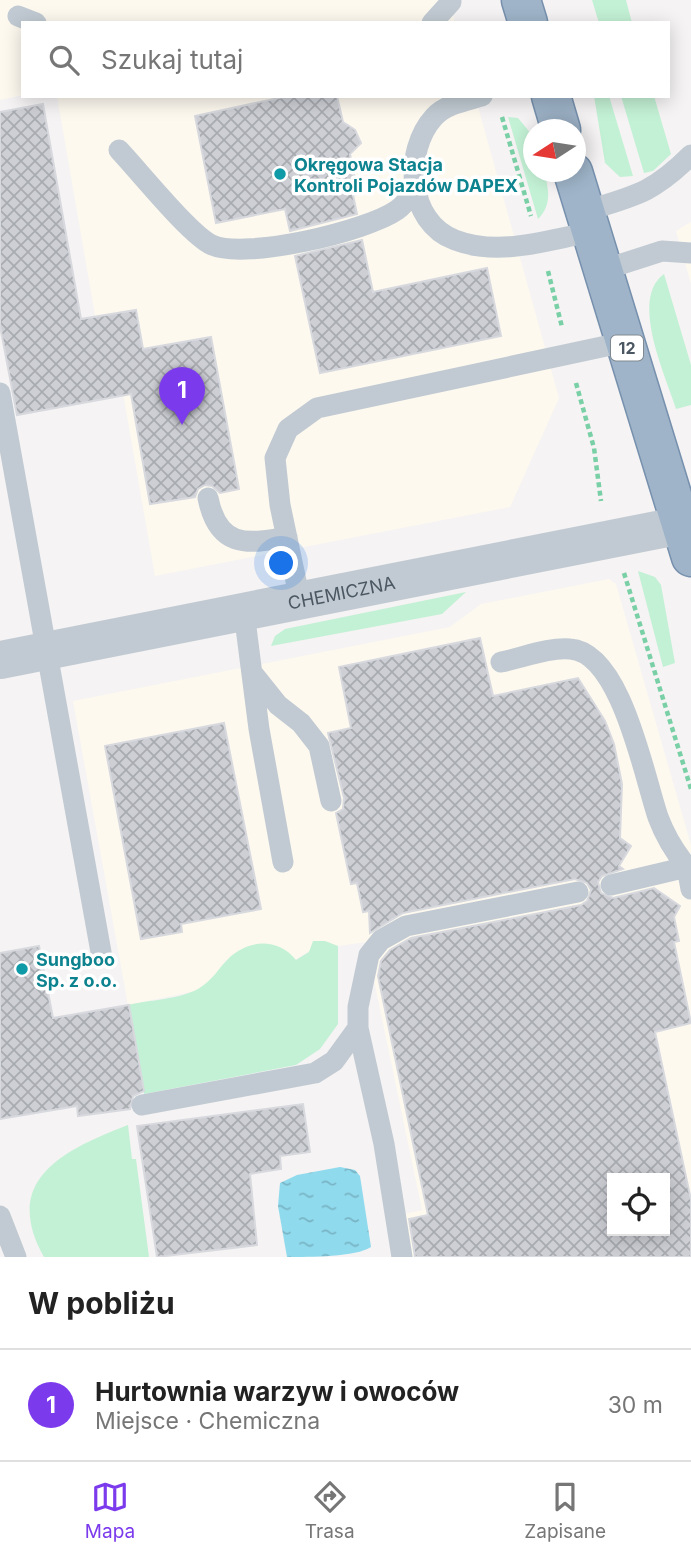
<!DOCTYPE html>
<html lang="pl">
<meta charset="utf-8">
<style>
:root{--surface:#fff;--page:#f2f2f2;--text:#222;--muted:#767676;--line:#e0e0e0;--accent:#7c3aed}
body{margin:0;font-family:Inter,sans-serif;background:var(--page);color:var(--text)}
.controls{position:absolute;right:21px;bottom:21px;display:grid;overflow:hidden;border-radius:0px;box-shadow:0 4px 18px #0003}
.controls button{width:63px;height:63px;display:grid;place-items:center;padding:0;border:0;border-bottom:2px solid var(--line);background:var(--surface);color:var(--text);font:35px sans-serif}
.compass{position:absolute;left:523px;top:119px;width:63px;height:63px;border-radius:50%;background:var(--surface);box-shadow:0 4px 18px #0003;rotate:258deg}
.you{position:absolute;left:282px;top:564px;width:24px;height:24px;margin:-18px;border:5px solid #fff;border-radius:50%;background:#1a73e8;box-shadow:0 0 0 10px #1a73e833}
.badge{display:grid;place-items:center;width:46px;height:46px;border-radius:50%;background:var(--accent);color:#fff;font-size:23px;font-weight:700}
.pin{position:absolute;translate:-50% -58px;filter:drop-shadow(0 2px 4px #0008)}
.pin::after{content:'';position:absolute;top:37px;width:24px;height:21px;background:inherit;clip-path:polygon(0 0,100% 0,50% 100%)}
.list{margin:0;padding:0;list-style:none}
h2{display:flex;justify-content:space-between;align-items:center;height:91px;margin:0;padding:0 28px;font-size:30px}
h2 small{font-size:23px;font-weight:400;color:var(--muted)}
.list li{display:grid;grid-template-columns:46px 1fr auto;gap:21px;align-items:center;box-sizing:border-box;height:112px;padding:0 28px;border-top:2px solid var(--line)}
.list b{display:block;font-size:26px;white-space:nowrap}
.list p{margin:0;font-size:23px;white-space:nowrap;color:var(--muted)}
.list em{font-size:23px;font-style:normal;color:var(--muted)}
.icon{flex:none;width:38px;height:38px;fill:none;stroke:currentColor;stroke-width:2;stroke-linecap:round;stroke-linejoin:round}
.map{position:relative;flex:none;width:691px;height:1257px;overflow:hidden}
.search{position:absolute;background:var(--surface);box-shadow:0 4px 18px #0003;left:21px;right:21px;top:21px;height:77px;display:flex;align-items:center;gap:18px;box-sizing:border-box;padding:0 24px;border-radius:0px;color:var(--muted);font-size:26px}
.sheet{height:203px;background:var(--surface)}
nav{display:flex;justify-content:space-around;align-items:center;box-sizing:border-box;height:98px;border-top:2px solid var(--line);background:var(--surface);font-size:19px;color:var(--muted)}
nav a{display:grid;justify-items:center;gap:4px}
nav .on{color:var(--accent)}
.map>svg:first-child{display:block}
.commercial{fill:#fdf9ef;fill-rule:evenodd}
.grass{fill:#c3f1d5}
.water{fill:url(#water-ripples)}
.building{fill:url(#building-cross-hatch);stroke:#d7d9de;stroke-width:2;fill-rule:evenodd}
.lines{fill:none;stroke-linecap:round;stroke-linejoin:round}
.trunk-casing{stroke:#7690ad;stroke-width:41}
.path{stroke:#7ad0a6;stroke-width:4.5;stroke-dasharray:5 3.5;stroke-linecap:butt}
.service{stroke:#c1cad2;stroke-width:21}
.tertiary{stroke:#c1cad2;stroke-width:38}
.trunk{stroke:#9fb4c9;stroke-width:38}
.culture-dot{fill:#0f9aa8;stroke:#fff;stroke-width:2.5}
.labels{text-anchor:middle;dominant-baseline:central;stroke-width:7;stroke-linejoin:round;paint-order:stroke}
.shield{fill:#fff;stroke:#808990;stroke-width:2}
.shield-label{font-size:16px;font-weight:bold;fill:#4a5661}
.culture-label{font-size:18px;font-weight:bold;fill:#0d838f;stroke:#fff;text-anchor:start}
.street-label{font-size:18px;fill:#4a5661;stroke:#fff}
</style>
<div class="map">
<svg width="691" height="1257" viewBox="0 0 691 1257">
<defs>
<pattern id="water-ripples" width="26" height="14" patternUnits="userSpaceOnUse" patternTransform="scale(1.75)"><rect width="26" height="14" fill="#90daee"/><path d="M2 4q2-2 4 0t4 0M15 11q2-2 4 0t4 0" fill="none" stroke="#78b4c4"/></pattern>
<pattern id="building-cross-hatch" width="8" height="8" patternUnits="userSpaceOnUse" patternTransform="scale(1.75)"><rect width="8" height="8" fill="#cdcfd5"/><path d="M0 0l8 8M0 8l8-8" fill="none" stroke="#a8abb0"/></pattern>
</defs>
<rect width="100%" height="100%" fill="#f5f3f3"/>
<!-- commercial -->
<path class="commercial" d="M0,0H449L455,23H23V95L0,100Z
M57,96H475L559,398L510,507L155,576L120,376L104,367Z
M691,222V284L676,231Z
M609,579L616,584L691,845V1257H408L400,1215L422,1210L366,942L338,946L325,941L295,960H226L214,977L196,991L128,1005L73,701L450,627L481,604ZM612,1178H665V1231H612Z"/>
<!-- grass -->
<path class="grass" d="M592,0H626L632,23H599Z
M594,96H609L633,176L620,177L605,163Z
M621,96H654L671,154L653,171L644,173Z
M508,117L518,118L533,136L534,172H544C549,189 552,205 538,219Z
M664,274L691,365V405L676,409C666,376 629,299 664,274Z
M638,571L655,577L661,585L675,663L663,667Z
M466,592L442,614L271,646L275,636L285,629Z
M313,941H325L338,946V1024L320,1049L296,1065L144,1094L128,1005C149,1000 180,999 198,989C212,981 218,969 229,958C249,939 278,938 296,960L309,952Z
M128,1125L132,1159H136L149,1257H44C0,1179 66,1149 128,1125Z"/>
<!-- water -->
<path class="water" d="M340,1167L355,1170L360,1176L371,1247C356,1257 310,1257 287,1257L278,1206L280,1183L297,1175Z"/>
<!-- building -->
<path class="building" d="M288,96H337L343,122L355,130L361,143L350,154L358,194L353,195L357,214L290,231L285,209L216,223L195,116Z
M43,104L81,319L136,310L143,349L211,337L239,489L220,493L212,486L205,485L198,489L195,497L150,504L131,394L17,415L0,326V112Z
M362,240L373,292L487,268L501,336L320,373L295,256Z
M480,638L493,696L578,678L605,721L614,744L622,784L620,838L631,846L619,866L623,869L602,876L598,882L601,893L613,898L654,888L680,906L674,917L679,941L674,942L691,1023L655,1032L691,1200V1257H415L409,1219L428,1215L378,976L381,961L390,950L411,938L581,905L587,901L591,890L587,883L575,879L403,913L370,933L369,911L363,912L357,883L351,884L336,813L343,809L344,798L328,733L351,728L339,667ZM612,1178H665V1231H612Z
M224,723L261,909L181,924L182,932L141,939L105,746Z
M39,946L53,1018L129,1005L144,1091L133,1096L130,1109L78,1116L77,1106L0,1119V953Z
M303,1104L310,1152L280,1156L281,1169L250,1174L257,1245L157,1257L137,1126Z"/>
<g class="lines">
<defs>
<path id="trunk" d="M521,0L528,23
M551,96L561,130
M573,172L691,557"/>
</defs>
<!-- trunk casing -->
<use href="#trunk" class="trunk-casing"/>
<!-- path -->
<path class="path" d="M502,117L531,216
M548,271L562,327
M576,383L594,448L601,501
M624,573L691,789"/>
<!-- service -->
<path class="service" d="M18,16L36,23
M432,23L451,2
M482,96C465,101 446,104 434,117C403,151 407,222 455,240C499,257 547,240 591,232
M119,150C138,170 190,235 212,245C246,260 367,231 397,210C404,205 410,197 415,190
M585,211C635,196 653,193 691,155
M603,270L662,251L691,253
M0,393L101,952
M208,498C218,547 245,545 287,537
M300,600L280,505L275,458L288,429L317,408L625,342
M244,612L259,729L283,862
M501,662C522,658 549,647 570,649C621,652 644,776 658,817C665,836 674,851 687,867L611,885
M254,675L278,705L301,723L319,746L331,801
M691,866L687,867L691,889
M142,1105L315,1073L334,1061L358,1028
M0,1216L16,1257
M402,1257L384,1144L358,1028V1007L369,955L381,940L406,926L578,892"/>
<!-- tertiary -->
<path class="tertiary" id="s1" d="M0,660L682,525"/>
<!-- trunk -->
<use href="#trunk" class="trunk"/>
</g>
<!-- markers -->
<g class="culture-dot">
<circle cx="280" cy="174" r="7"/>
<circle cx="22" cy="969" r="7"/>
</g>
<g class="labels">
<!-- shield labels -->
<rect class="shield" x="611" y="335.5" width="32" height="25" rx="5"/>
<g class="shield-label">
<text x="627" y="348">12</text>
</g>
<!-- culture labels -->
<g class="culture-label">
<text x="294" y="164">Okręgowa Stacja<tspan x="294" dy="21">Kontroli Pojazdów DAPEX</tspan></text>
<text x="36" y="959">Sungboo<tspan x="36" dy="21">Sp. z o.o.</tspan></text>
</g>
<!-- street labels -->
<g class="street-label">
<text stroke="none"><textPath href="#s1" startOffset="348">CHEMICZNA</textPath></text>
</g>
</g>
</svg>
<div class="controls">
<button><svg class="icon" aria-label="locate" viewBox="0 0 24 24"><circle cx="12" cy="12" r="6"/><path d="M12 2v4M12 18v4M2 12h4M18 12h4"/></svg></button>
</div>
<svg class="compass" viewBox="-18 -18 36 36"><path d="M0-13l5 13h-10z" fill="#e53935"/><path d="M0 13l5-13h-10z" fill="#767676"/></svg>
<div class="you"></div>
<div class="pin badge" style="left:182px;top:425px">1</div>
<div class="search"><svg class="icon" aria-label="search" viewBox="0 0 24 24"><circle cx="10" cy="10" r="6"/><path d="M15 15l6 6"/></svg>Szukaj tutaj</div>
</div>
<section class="sheet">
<h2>W pobliżu<small></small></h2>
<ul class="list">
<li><span class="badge">1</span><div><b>Hurtownia warzyw i owoców</b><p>Miejsce · Chemiczna</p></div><em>30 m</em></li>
</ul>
</section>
<nav>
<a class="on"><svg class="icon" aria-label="map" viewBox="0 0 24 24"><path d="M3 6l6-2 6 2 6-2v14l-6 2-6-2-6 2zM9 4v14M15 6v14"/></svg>Mapa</a>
<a><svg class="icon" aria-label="directions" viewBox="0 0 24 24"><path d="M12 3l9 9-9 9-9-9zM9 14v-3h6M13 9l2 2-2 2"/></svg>Trasa</a>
<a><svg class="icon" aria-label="saved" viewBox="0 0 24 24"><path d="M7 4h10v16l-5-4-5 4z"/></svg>Zapisane</a>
</nav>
